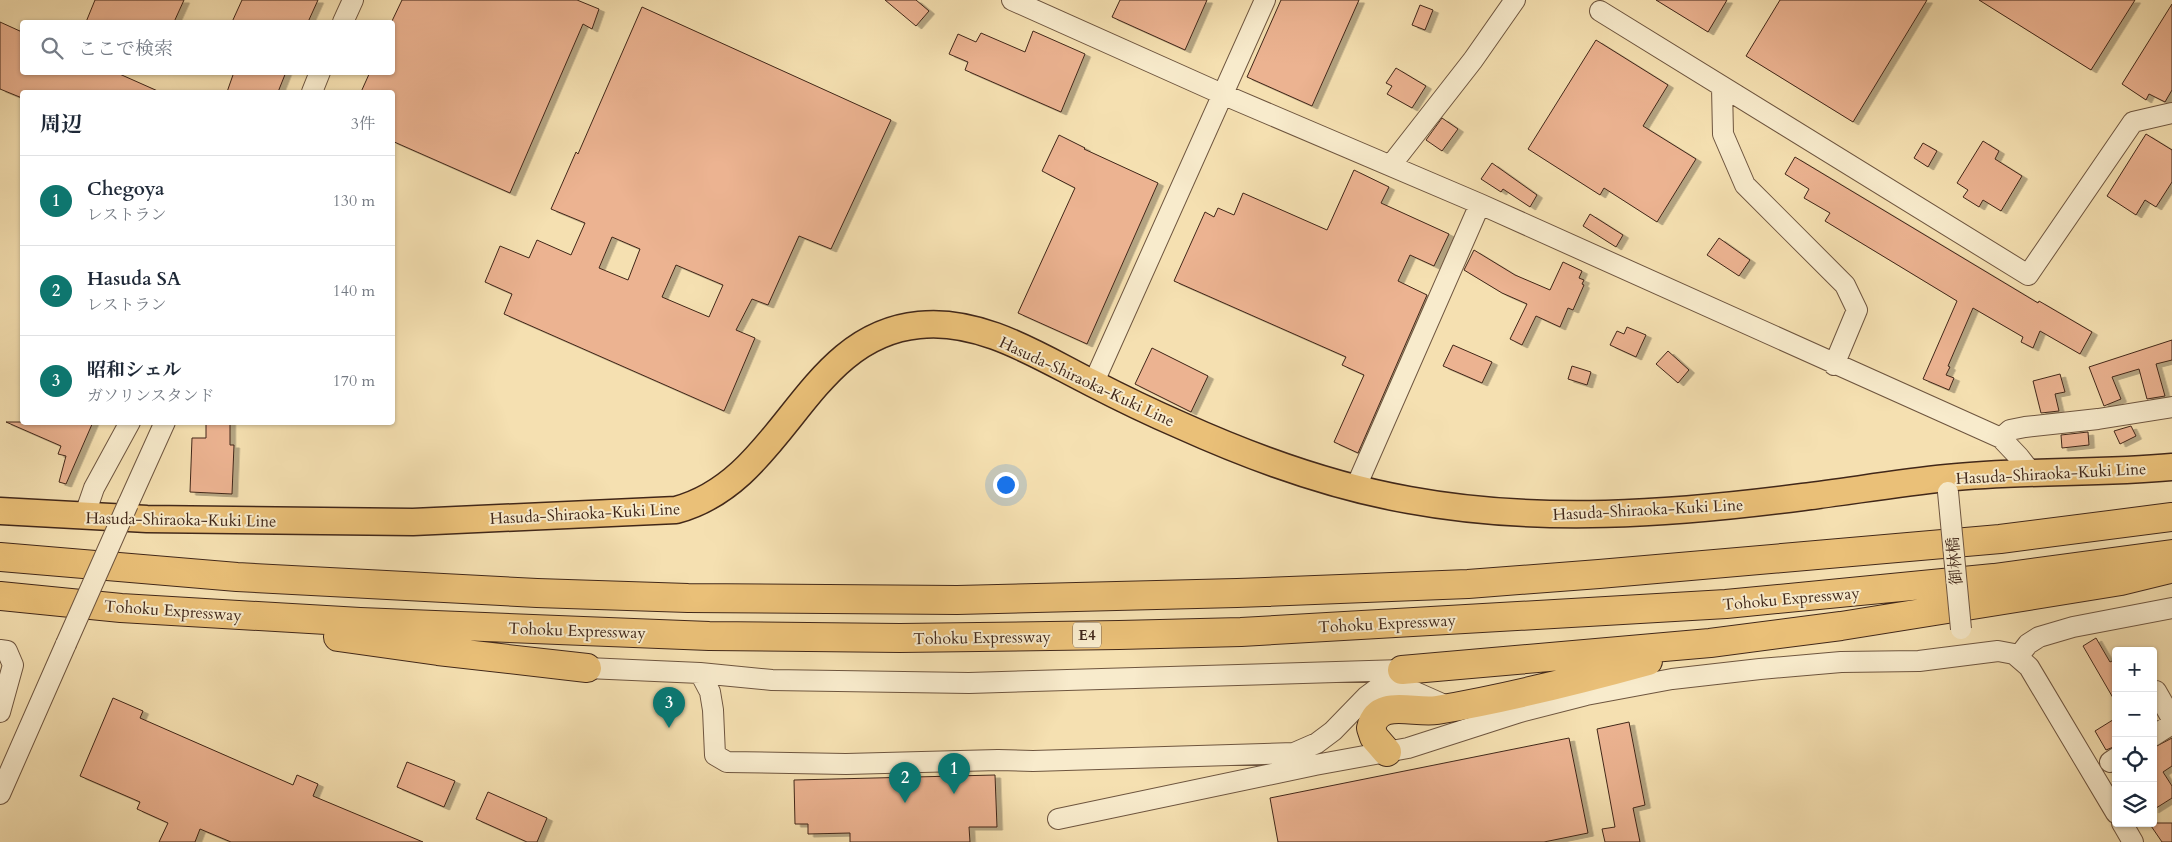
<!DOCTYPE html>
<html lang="ja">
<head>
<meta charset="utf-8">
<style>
	:root { --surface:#fff; --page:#f2f2f3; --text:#1f2937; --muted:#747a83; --line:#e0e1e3; --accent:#0f766e }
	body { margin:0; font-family:Cardo,"Noto Serif JP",serif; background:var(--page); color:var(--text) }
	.controls { position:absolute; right:15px; bottom:15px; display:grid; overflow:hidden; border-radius:5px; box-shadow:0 1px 4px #0004 }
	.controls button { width:45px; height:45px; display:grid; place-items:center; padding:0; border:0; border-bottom:1px solid var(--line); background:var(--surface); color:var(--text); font:25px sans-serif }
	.you { position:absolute; left:1005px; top:484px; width:18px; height:18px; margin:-12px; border:4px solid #fff; border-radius:50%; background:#1a73e8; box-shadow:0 0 0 8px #1a73e833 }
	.badge { display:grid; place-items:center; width:32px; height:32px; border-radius:50%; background:var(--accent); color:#fff; font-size:16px; font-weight:700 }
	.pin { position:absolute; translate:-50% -41px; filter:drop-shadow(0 1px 2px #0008) }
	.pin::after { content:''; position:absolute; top:26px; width:18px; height:15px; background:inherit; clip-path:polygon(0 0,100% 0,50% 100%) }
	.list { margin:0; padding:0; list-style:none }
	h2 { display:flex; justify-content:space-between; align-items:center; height:65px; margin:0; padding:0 20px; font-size:21px }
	h2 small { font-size:16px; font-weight:400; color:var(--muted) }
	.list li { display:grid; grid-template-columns:32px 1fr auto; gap:15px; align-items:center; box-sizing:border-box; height:90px; padding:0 20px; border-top:1px solid var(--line) }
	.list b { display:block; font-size:19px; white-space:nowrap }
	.list p { margin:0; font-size:16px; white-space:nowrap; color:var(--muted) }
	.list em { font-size:16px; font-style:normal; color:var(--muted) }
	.icon { flex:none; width:28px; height:28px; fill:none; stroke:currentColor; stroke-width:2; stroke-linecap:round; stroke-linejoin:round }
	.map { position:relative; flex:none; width:2172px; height:842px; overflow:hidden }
	.search { position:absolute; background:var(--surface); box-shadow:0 1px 4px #0004; left:20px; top:20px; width:375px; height:55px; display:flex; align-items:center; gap:12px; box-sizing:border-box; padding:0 18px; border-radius:5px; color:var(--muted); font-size:19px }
	.panel { position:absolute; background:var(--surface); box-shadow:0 1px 4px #0004; left:20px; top:90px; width:375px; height:335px; border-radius:5px }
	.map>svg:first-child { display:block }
	.building { fill:#ecb391; stroke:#412719; fill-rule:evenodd; filter:url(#shadow) }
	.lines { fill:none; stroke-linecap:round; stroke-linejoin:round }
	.minor-casing { stroke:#6e553f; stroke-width:22 }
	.major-casing { stroke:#412719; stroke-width:29 }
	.highway-casing { stroke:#412719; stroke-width:30 }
	.minor { stroke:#f8ebcc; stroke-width:20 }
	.major { stroke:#eac078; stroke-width:26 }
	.highway { stroke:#eac078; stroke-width:28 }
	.minor-bridge-casing { stroke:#6e553f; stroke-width:22; stroke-linecap:butt }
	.minor-bridge { stroke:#f8ebcc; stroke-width:20 }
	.labels { text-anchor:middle; stroke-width:4; stroke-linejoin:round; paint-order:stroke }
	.shield { fill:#f8ebcc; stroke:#78624f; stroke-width:1 }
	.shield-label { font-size:15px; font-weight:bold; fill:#412719 }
	.street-label { font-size:16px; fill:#412719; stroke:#f8ebcc }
</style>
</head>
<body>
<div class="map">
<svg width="2172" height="842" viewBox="0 0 2172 842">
	<defs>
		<filter id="shadow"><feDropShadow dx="5.5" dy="3" stdDeviation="0" flood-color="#0004"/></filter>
	</defs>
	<rect width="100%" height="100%" fill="#f5e0b1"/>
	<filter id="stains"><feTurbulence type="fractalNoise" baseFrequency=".004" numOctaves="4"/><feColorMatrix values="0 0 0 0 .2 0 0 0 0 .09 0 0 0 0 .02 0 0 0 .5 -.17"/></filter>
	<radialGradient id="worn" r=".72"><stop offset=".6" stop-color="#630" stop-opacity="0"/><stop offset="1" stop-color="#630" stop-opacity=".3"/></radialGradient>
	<path class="building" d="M95,0H184L174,22H86Z
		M242,0H318L308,22H232Z
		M402,0H577L599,9L592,29L583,24L510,193L392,141V92H361L370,72H392V21Z
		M885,0H916L929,11L916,26Z
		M1120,0H1207L1185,50L1112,17Z
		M1281,0H1359L1312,106L1247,77Z
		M1656,0H1727L1708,32Z
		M1780,0H1927L1853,122L1746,56Z
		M1979,0H2135L2091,70Z
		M2172,4V90L2165,102L2149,94L2146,100L2122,84Z
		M1420,5L1433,10L1425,30L1412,25Z
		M642,7L891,120L831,249L799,236L768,305L752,299L736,330L755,338L724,411L504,314L512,294L485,282L500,246L529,258L537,240L571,255L585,223L551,209L576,152L578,154ZM612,237L640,249L628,280L599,268ZM676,265L723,285L709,317L662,297Z
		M0,22L22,32V72H115L160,92H22V98L0,89Z
		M1033,31L1085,54L1061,112L965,70L968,62L949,54L958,34L976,42L981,33L1025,52Z
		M1596,40L1668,85L1643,126L1696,159L1657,222L1604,188L1600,195L1528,149Z
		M1396,68L1426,86L1412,108L1387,94L1392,86L1386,83Z
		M234,72H286L278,92H227Z
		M1442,118L1458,129L1442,151L1426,140Z
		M2146,134L2172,150V182L2156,207L2145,200L2136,215L2107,196Z
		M1059,135L1085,148L1084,149L1158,183L1087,344L1018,313L1075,188L1042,171Z
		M1983,141L1999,151L1995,159L2022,176L2001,211L1983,200L1979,207L1963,197L1968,190L1957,183Z
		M1923,143L1937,151L1928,167L1914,158Z
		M1795,157L2038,303L2039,301L2092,332L2080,354L2040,331L2033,348L2021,342L2023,337L1973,308L1948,366L1950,367L1946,375L1954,378L1949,390L1923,379L1957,301L1825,221L1830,213L1804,198L1809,189L1785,174Z
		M1492,163L1537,195L1530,207L1503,189L1501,192L1481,179Z
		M1354,170L1389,187L1381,203L1449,234L1434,266L1410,255L1398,281L1427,295L1358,453L1334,442L1364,375L1342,365L1346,357L1174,281L1205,212L1214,217L1218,208L1234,215L1243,193L1327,230Z
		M1590,214L1623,235L1616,247L1583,226Z
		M1719,238L1750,260L1739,276L1707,255Z
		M1474,250L1515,275L1550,290L1563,262L1582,271L1579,278L1584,280L1582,284L1584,285L1573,310L1568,308L1560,327L1536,316L1522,345L1510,339L1527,304L1502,293L1464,270Z
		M1627,327L1646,335L1636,357L1610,345L1617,331L1624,334Z
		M2172,340V360L2156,364L2165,396L2147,399L2139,369L2112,377L2121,399L2104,406L2089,367Z
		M1453,345L1492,362L1482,383L1443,366Z
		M1152,348L1208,376L1191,412L1135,384Z
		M1668,351L1689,370L1678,383L1656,364Z
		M1572,366L1591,372L1587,385L1568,379Z
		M2060,374L2065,392L2055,394L2059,411L2041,413L2033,381Z
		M6,422H93L66,484L59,482L66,456L58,454L61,446Z
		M206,422H230V445H234L232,494L190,492L192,438H206Z
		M2131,426L2136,436L2120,444L2114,431Z
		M2088,432L2089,445L2062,448L2061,435Z
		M2096,638L2110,662L2116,659V703L2083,646Z
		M113,698L143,711L140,718L293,785L297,775L318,784L313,796L423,842H231L200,829L195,842H159L168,823L137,809L140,802L80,776Z
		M2116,718V746L2106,750L2095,731Z
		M1629,722L1645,805L1633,808L1640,842H1605L1602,829L1615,827L1597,729Z
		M1569,738L1588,833L1544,842H1278L1270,798Z
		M2172,738V766L2163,772L2172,786V798L2153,810V748Z
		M407,762L455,781L444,807L397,787Z
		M995,775L997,827H969L970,842H850V833L808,834V824H795L794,780Z
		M488,792L547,818L537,842H527L476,819Z
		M2149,823H2172V842H2162Z"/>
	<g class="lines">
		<g class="minor-casing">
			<path id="minor" d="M1012,0L1222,94L1480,204L2001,438L2019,457L2030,471
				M1600,11L2028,275L2133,122L2172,113
				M343,22L353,0
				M1722,87L1723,134L1745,185L1845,285L1857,310L1834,365
				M312,92L320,72
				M1391,165L1473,60L1515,0
				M1093,384L1265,0
				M2001,438L2010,430L2025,427L2098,419L2172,407
				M1355,489L1480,204
				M128,504L165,422
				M84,517L94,488L130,422
				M0,650L7,651L13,665L0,712
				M2018,657L2028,644L2039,637L2073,627L2172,608
				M587,668L700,673L772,680L969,683L1402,670
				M700,673L710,692L713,710L715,755L727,762L846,764L998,760L1033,761L1294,753L1317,743L1333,731L1367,696L1402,670
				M2156,691L2172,719
				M1371,695L1395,690L1415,692L1449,707
				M2153,736L2172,724
				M2110,762L2116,758
				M0,794L66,644
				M1058,819L1315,765L1408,748L1520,712L1586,695L1672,679L1760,669L1841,662L1919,661L1998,651L2014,654L2029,667L2116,813
				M2122,823L2133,842"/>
		</g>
		<g class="major-casing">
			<path id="major" d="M0,511L147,519L413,522L676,510C785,481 804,336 919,325C981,318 1040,357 1092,383C1121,398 1150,412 1180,425C1253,458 1330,486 1409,500C1539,524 1672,514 1803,497C1851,491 1898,483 1947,478C2022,470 2097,474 2172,467"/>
		</g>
		<g class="highway-casing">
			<path id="highway" d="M0,557L237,577L537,593L688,598L957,600L1237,593L1468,584L1599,574L2000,539L2172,517
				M0,596L121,608L360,622L709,636L900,638L1119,635L1241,632L1726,604L1994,578L2172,554
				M338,637L438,651L587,668
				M1402,670L1710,643L1841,626L2121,581L2166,570
				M1387,752L1374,737L1371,728C1378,697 1414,714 1437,710C1508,698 1579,680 1648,661"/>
		</g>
		<use href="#minor" class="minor"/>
		<use href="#major" class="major"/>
		<use href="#highway" class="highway"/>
		<g class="minor-bridge-casing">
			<path id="minor-bridge" d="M1948,492L1961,629
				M66,644L128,504"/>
		</g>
		<use href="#minor-bridge" class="minor-bridge"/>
	</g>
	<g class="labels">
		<rect class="shield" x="1073" y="622.5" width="28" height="25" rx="4"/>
		<g class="shield-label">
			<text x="1087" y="640">E4</text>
		</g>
		<g class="street-label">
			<text transform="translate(1087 381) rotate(25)" y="6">Hasuda-Shiraoka-Kuki Line</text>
			<text transform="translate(2051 473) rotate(-3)" y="6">Hasuda-Shiraoka-Kuki Line</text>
			<text transform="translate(1648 509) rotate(-3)" y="6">Hasuda-Shiraoka-Kuki Line</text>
			<text transform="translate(585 513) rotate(-3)" y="6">Hasuda-Shiraoka-Kuki Line</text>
			<text transform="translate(181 519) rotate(1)" y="6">Hasuda-Shiraoka-Kuki Line</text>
			<text transform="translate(1954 561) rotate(-95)" y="6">御林橋</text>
			<text transform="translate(1791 598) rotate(-5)" y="6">Tohoku Expressway</text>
			<text transform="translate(173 610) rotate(4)" y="6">Tohoku Expressway</text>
			<text transform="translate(1387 623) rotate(-3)" y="6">Tohoku Expressway</text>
			<text transform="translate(577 630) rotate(2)" y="6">Tohoku Expressway</text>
			<text transform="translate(982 637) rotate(-1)" y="6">Tohoku Expressway</text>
		</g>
	</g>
	<rect width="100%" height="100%" filter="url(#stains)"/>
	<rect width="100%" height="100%" fill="url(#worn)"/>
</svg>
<div class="controls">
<button>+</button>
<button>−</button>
<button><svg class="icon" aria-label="locate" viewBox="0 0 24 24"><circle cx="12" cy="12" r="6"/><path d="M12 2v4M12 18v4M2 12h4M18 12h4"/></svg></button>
<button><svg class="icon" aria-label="layers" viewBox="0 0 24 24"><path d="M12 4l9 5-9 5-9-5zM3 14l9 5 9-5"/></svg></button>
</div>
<div class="you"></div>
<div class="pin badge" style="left:954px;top:794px">1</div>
<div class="pin badge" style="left:905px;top:803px">2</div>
<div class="pin badge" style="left:669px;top:728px">3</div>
<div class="search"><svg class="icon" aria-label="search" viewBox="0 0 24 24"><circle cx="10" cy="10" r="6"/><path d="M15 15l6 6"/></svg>ここで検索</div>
<section class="panel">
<h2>周辺<small>3件</small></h2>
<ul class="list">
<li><span class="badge">1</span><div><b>Chegoya</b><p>レストラン</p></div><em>130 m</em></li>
<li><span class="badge">2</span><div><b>Hasuda SA</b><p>レストラン</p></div><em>140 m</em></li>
<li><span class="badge">3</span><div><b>昭和シェル</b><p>ガソリンスタンド</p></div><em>170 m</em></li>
</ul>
</section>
</div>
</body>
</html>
